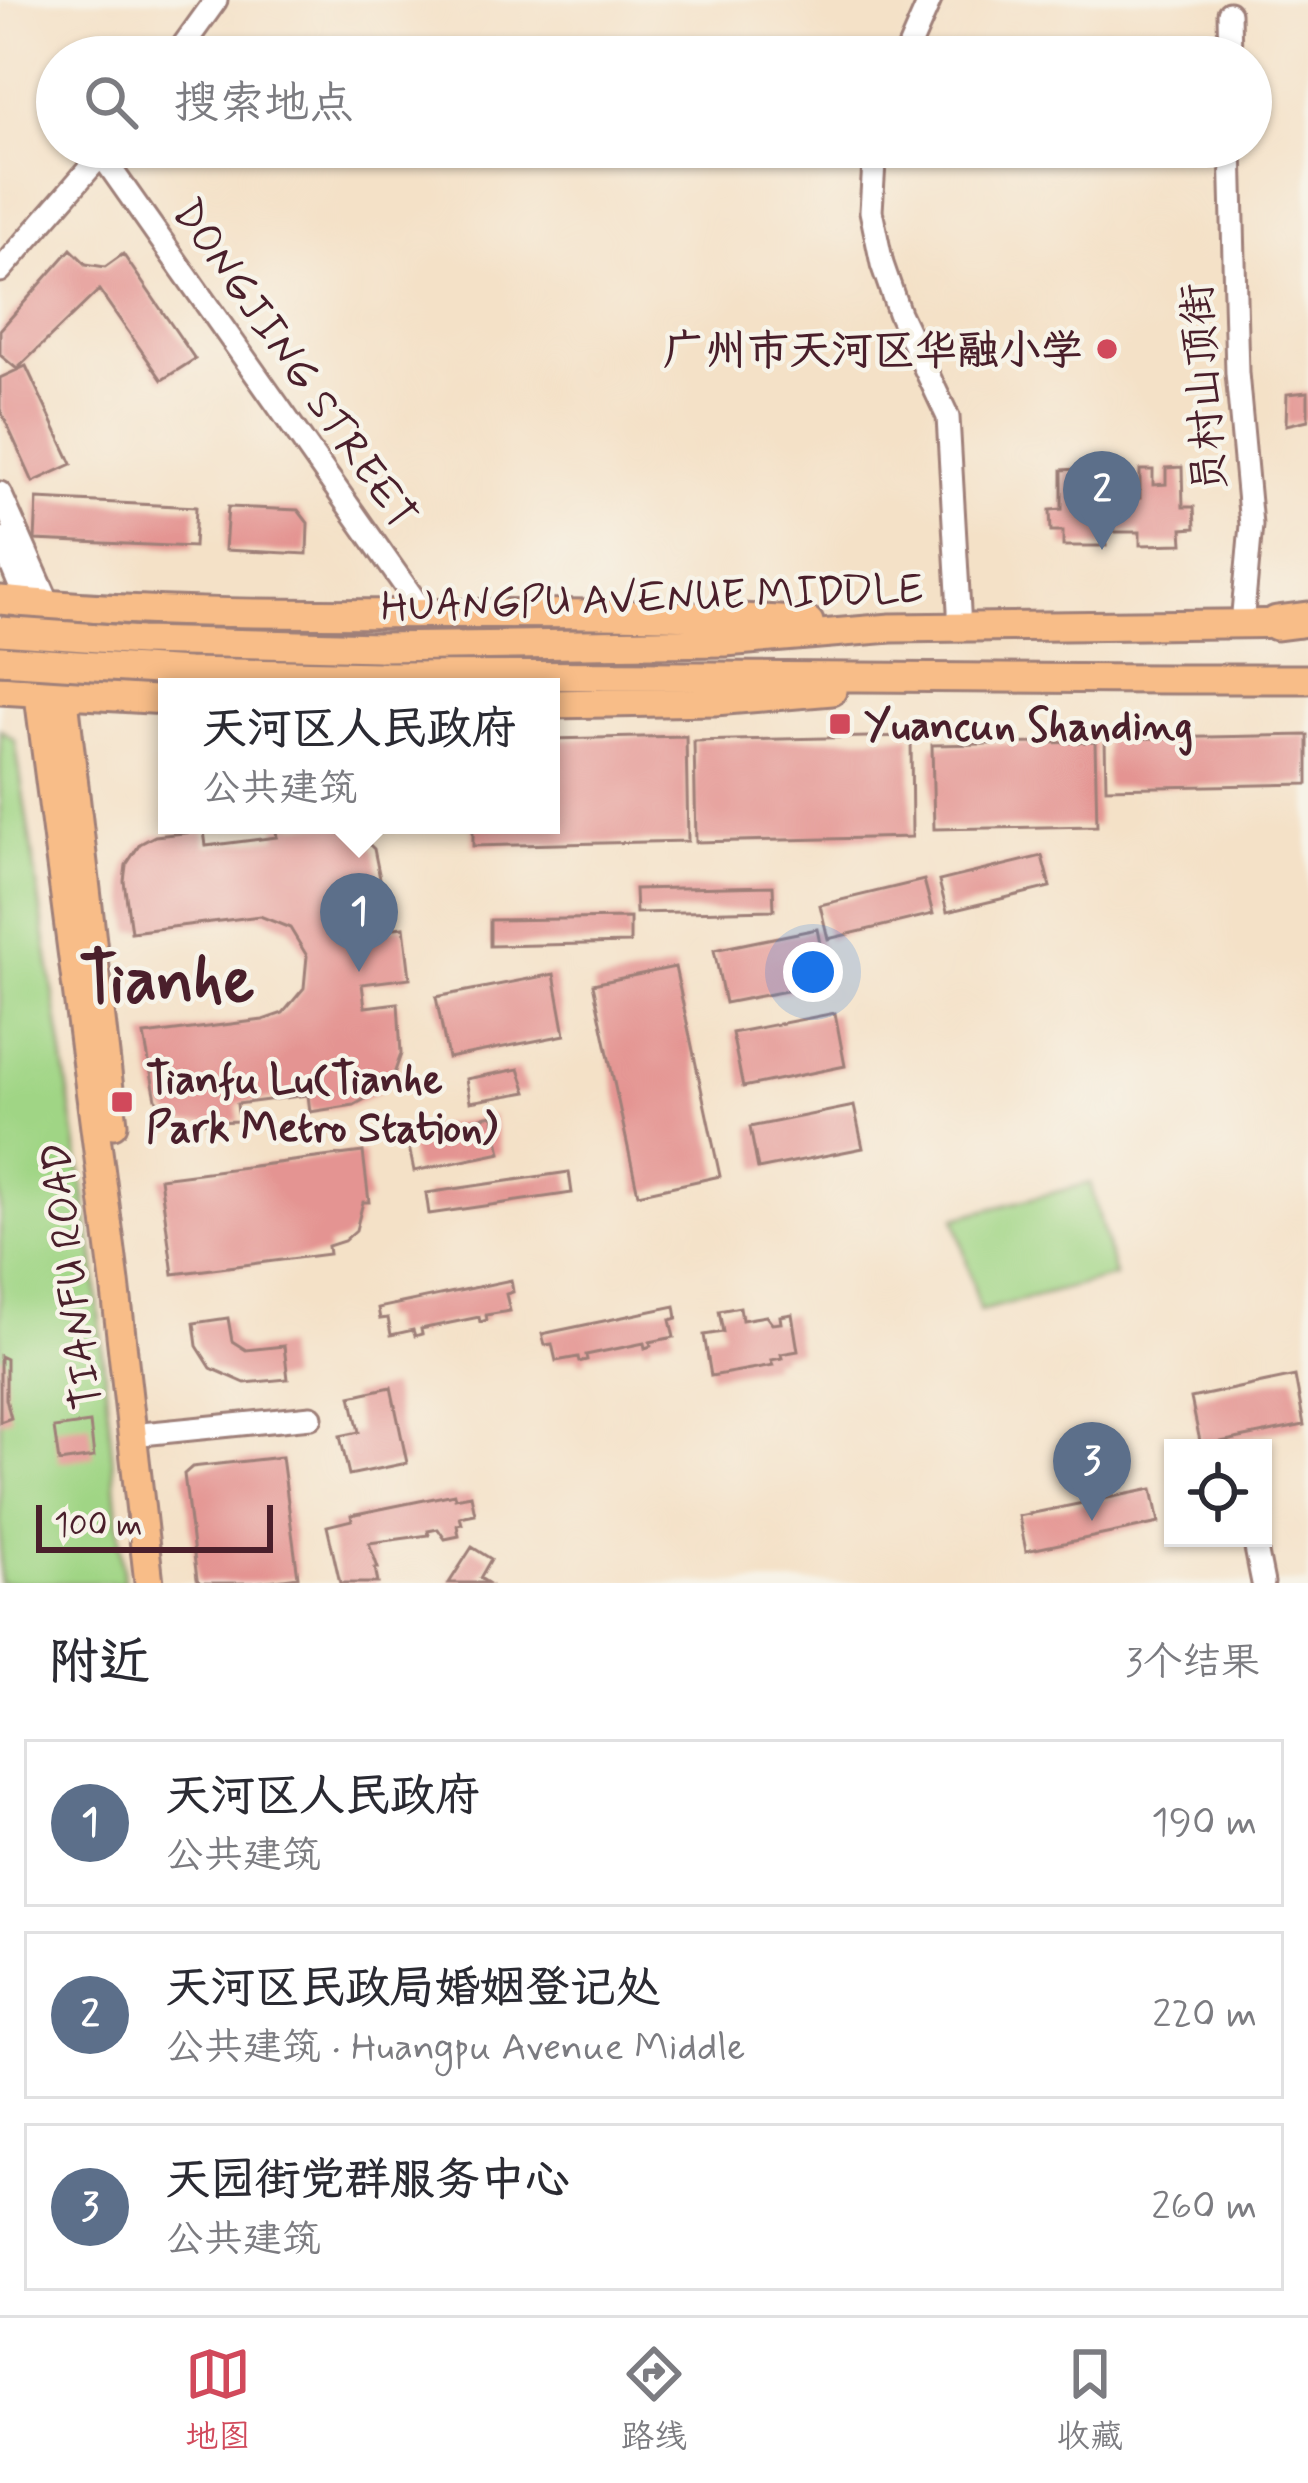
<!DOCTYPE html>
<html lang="zh">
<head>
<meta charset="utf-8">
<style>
	:root { --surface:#fff; --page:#f2f2f3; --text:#2b2b33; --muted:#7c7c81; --line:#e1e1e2; --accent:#d1495b }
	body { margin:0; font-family:Mynerve,"LXGW WenKai TC",sans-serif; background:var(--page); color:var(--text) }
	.controls { position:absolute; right:36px; bottom:36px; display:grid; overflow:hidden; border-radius:0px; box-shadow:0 3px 9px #0004 }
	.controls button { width:108px; height:108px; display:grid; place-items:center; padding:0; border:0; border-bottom:3px solid var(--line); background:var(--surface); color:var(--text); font:60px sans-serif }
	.scale { position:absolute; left:36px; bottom:30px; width:237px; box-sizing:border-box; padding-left:12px; border:6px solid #4a1f2b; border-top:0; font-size:33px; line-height:42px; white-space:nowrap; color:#4a1f2b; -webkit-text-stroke:9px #f7f3e8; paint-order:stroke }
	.you { position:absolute; left:813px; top:972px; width:42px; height:42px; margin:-30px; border:9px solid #fff; border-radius:50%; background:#1a73e8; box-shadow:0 0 0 18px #1a73e833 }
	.badge { display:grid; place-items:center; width:78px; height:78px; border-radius:50%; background:var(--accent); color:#fff; font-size:39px; font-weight:700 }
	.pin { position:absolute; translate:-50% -99px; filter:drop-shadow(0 3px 6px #0008) }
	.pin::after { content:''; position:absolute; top:63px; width:42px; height:36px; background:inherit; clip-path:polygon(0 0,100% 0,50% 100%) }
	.popup { position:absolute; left:158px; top:678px; width:402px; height:156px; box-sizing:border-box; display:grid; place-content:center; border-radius:0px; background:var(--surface); filter:drop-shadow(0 3px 9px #0005); font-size:39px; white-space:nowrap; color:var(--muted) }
	.popup b { font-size:45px; color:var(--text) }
	.popup::after { content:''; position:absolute; left:50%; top:100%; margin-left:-24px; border:24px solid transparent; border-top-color:var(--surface) }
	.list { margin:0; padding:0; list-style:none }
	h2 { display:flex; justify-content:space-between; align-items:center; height:156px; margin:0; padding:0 48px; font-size:51px }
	h2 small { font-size:39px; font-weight:400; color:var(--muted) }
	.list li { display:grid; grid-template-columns:78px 1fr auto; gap:36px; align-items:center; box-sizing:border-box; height:168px; margin:0 24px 24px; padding:0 24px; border:3px solid var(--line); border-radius:0px }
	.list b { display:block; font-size:45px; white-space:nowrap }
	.list p { margin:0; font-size:39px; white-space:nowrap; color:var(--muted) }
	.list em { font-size:39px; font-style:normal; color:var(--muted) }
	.icon { flex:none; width:66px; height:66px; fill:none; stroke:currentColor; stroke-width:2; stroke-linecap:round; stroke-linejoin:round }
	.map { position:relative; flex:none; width:1308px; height:1583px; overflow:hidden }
	.search { position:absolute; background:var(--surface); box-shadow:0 3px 9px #0004; left:36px; right:36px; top:36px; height:132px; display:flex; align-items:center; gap:30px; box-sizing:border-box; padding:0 42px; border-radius:66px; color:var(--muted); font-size:45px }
	.sheet { height:732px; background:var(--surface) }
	nav { display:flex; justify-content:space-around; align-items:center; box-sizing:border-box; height:168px; border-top:3px solid var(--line); background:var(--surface); font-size:33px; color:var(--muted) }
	nav a { display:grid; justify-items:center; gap:6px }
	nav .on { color:var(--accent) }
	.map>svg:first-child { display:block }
	.green { fill:#a0d585; stroke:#757a58; stroke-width:3 }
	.building { fill:#e49492 }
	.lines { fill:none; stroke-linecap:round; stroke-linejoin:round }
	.minor-casing { stroke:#9f8079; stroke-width:27 }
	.major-casing { stroke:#9f8079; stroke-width:33 }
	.highway-casing { stroke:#9f8079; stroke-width:39 }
	.minor { stroke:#fff; stroke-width:21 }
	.major { stroke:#f8bd88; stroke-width:27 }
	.highway { stroke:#f8bd88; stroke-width:33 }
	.major-bridge-casing { stroke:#9f8079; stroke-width:33; stroke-linecap:butt }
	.major-bridge { stroke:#f8bd88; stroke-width:27 }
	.poi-dot { fill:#d1495b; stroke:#f7f3e8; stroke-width:4.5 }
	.labels { text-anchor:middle; stroke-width:9; stroke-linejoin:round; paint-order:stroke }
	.poi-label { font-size:42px; font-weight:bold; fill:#4a1f2b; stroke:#f7f3e8; text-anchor:start }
	.street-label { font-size:42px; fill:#4a1f2b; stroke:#f7f3e8 }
	.town-label { font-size:66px; font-weight:bold; fill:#4a1f2b; stroke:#f7f3e8 }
</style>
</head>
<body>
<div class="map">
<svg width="1308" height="1583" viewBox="0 0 1308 1583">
	<rect width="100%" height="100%" fill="#f7f3e8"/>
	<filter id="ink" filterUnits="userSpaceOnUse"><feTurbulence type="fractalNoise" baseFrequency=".00833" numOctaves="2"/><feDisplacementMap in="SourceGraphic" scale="24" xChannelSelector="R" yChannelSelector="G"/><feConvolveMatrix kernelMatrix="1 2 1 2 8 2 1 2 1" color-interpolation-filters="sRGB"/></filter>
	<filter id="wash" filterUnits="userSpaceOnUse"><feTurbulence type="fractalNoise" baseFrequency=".004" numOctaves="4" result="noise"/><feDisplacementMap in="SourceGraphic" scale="48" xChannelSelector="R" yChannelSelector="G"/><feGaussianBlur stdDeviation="2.7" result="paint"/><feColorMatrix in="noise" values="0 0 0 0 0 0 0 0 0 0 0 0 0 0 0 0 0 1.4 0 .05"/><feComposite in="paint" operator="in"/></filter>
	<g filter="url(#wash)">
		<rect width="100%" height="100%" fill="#f4e1c7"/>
		<path class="green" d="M0,729L15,740L94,1259L124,1583H0Z
			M1090,1183L1115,1276L980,1311L955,1218Z"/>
		<g id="blocks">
			<path class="building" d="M71,249L86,264L105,267L123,254L195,359L162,380L99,290L17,369L0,355V330Z
				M26,366L72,464L33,482L0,409V378Z
				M1308,392V420L1286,425L1287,394Z
				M1182,467L1183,507H1194L1195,528L1182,529L1183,544L1140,545V532H1106V546H1063V531H1051L1050,510L1062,509V470L1077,469L1078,486H1091V471H1104L1105,499L1111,498V509H1134V498H1140V470H1153V485L1166,484V468Z
				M37,499L196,507L194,547L35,540Z
				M228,507L298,510L308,523L307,554L225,550Z
				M1308,735V784L1106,788L1105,739Z
				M686,736L688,841L473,846V825H551V739Z
				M911,736L912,837L696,842L694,741Z
				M1095,742L1097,826L934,829L932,745Z
				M275,825H349L374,849L386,908L355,912L357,932L404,927L410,978L362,984L365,1007L398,1003L401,1054L394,1074L381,1090L354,1105L310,1112L308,1095L237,1104L239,1121L187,1123L169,1114L156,1099L144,1035L263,1020L283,1013L304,988L307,956L290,928L260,916L131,932L124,881L126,865L140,844L155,836L204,831L206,846L277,837Z
				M1042,856L1050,887L947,912L939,881Z
				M924,880L933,914L828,939L820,905Z
				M773,886L774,910L636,913L635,889Z
				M630,918V943L490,946V920Z
				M817,929L828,983L725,1003L714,950Z
				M675,967L720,1176L638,1194L593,984Z
				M554,974L565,1035L448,1058L436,997Z
				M835,1013L845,1066L743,1087L732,1033Z
				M519,1069L527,1092L470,1102L466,1079Z
				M854,1106L863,1148L758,1169L750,1127Z
				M493,1115L501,1153L414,1171L406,1132Z
				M363,1152L369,1202H363L356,1230L344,1241L328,1246L329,1254L173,1274L160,1178Z
				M569,1172L572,1193L429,1214L426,1193Z
				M511,1280L513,1292L506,1294L510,1311L486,1315L487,1320L480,1322L479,1317L421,1329L422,1334L415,1336L413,1330L391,1335L388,1318L380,1319L378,1308Z
				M675,1306L677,1318L670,1320L674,1337L650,1342L651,1346L645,1348L644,1343L586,1355L587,1360L579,1362L578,1357L556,1361L552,1344L545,1345L542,1334Z
				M740,1307L742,1320L766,1316L772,1324L781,1323L780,1316L792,1314L798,1351L781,1354L782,1358L771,1360L773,1365L711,1376L704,1335L723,1332L719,1311Z
				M228,1318L232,1341L246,1350L284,1346L288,1379L245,1383L211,1368L197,1346L194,1323Z
				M0,1356L6,1359V1399L11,1418L0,1422Z
				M1295,1376L1304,1425L1201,1446L1191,1398Z
				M391,1387L407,1463L349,1475L340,1436L359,1432L351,1396Z
				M90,1423L94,1457L59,1462L54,1428Z
				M282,1457L298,1577L253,1583H200L197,1579L184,1474L192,1467Z
				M1152,1489L1159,1523L1026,1551L1019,1516Z
				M454,1494L455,1498L471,1495L475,1514L460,1517L462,1524L457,1525L459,1536L445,1539L438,1529L428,1531L429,1535L369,1543L378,1568H375L378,1583H340L327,1526L352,1520L351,1515Z
				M472,1547L491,1559L480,1578L488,1583H449Z"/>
		</g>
	</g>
	<g filter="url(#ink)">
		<use href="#blocks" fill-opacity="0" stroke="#9f8079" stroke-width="3"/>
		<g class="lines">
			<g class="minor-casing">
				<path id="minor" d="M1229,13L1230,57
					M175,57L216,0
					M905,57L930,0
					M875,147L871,211L882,264L899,313L948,417L960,628
					M1231,147L1237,373L1251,525L1242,624
					M102,156L426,616
					M0,271L108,147
					M0,493L49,604
					M0,538L27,603
					M132,1435L311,1417
					M1254,1538L1263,1583"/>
			</g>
			<g class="major-casing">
				<path id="major" d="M0,600C269,627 540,602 809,622
					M27,603L115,1282L149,1583
					M49,604L56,629L113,1124
					M378,647L725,642L891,628L1298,623
					M378,676C688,673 998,680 1308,679
					M0,690L167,700
					M551,704L715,701L832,691"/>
			</g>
			<g class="highway-casing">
				<path id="highway" d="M1277,623L1308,619"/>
			</g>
			<use href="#minor" class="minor"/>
			<use href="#major" class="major"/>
			<use href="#highway" class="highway"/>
			<g class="major-bridge-casing">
				<path id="major-bridge" d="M0,631L141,641L378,647
					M0,660L188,672L378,676"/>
			</g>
			<use href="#major-bridge" class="major-bridge"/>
		</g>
	</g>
	<g class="poi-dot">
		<circle cx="1107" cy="349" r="12"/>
		<rect x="828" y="712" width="24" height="24" rx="6"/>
		<rect x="110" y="1090" width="24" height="24" rx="6"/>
	</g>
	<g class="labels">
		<g class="poi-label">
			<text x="1083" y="364" text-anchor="end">广州市天河区华融小学</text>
			<text x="864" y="739">Yuancun Shanding</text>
			<text x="146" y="1093">Tianfu Lu(Tianhe<tspan x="146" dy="48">Park Metro Station)</tspan></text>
		</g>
		<g class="street-label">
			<text transform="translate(296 363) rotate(55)" y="15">DONGJING STREET</text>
			<text transform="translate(1202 388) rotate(-94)" y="15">员村山顶街</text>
			<text transform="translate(652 596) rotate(-2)" y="15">HUANGPU AVENUE MIDDLE</text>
			<text transform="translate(70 1276) rotate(-97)" y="15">TIANFU ROAD</text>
		</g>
		<g class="town-label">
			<text x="167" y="1001">Tianhe</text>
		</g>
	</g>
</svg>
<div class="controls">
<button><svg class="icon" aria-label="locate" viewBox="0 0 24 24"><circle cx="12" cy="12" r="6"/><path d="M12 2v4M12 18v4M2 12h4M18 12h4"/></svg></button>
</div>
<div class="scale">100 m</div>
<div class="you"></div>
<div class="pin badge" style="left:359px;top:972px;background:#5c6f8a">1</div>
<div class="popup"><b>天河区人民政府</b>公共建筑</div>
<div class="pin badge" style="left:1102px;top:550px;background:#5c6f8a">2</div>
<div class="pin badge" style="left:1092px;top:1521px;background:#5c6f8a">3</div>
<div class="search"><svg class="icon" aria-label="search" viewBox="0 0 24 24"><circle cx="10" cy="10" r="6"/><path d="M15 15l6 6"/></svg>搜索地点</div>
</div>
<section class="sheet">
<h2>附近<small>3个结果</small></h2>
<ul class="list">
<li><span class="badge" style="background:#5c6f8a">1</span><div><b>天河区人民政府</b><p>公共建筑</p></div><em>190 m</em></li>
<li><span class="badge" style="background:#5c6f8a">2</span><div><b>天河区民政局婚姻登记处</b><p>公共建筑 · Huangpu Avenue Middle</p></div><em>220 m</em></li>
<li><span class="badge" style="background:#5c6f8a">3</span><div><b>天园街党群服务中心</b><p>公共建筑</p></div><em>260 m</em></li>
</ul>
</section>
<nav>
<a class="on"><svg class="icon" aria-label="map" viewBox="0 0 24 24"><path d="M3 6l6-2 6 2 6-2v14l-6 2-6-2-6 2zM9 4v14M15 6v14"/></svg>地图</a>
<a><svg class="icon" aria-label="directions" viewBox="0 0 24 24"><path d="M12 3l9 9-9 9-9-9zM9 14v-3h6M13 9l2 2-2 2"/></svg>路线</a>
<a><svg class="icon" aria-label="saved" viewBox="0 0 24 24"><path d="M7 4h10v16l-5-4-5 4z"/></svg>收藏</a>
</nav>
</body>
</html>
